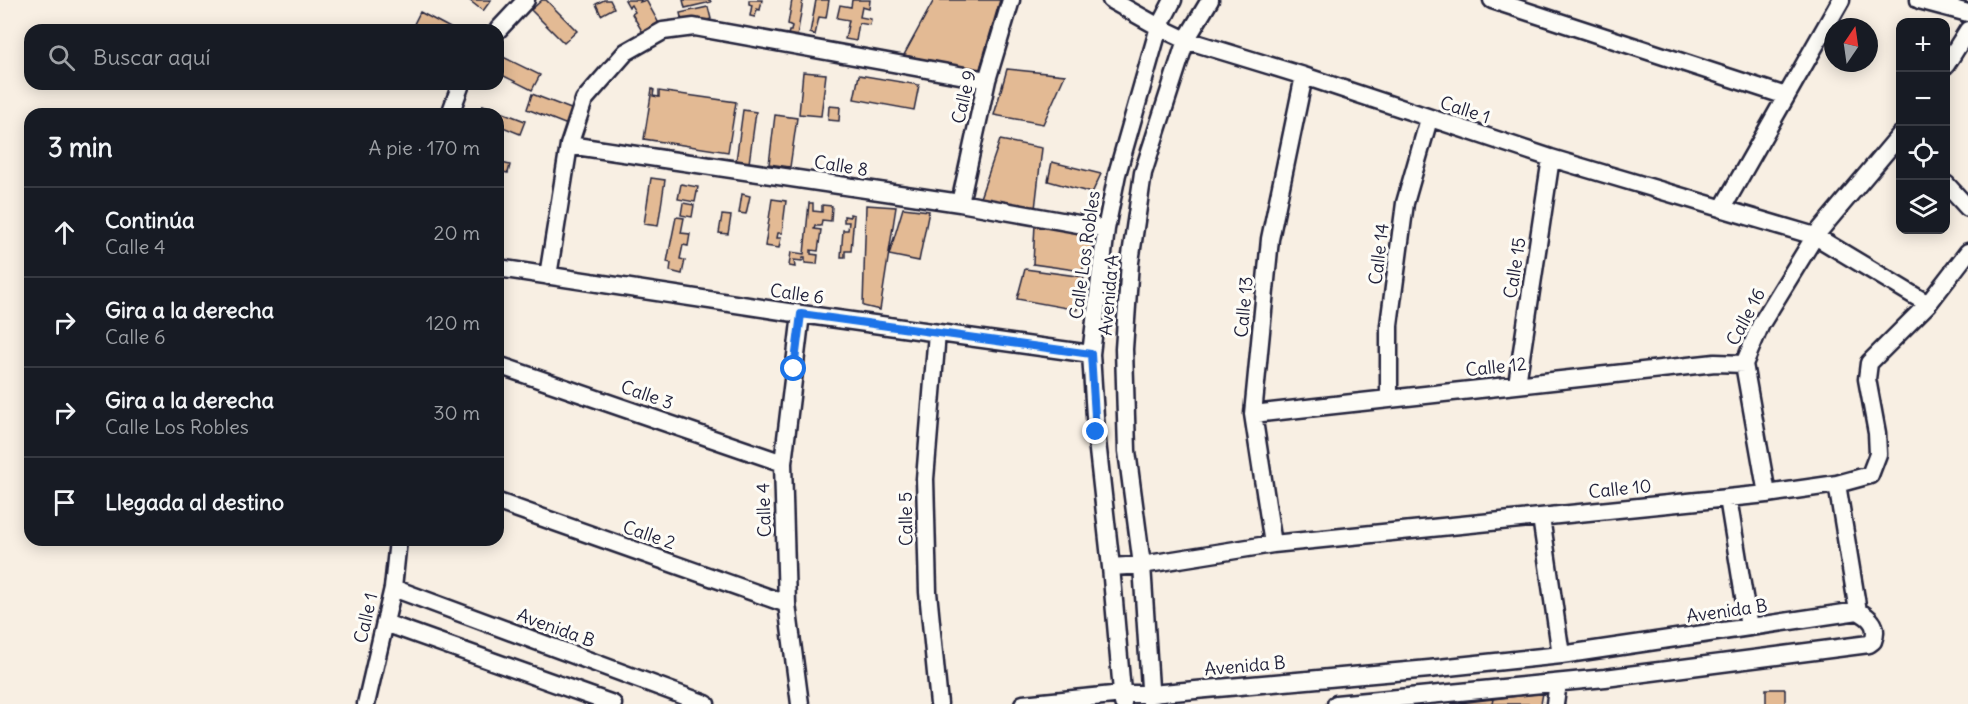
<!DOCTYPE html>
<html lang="es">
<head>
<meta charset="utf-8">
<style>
	:root { --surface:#171b24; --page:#242831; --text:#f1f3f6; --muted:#9ea1a6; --line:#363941 }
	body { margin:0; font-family:Delius,sans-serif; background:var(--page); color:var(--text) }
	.controls { position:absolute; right:18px; top:18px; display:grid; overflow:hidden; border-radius:12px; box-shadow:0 3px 15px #0003 }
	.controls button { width:54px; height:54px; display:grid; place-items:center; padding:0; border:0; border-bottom:2px solid var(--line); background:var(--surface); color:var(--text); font:30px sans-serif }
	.compass { position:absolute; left:1824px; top:18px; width:54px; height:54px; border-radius:50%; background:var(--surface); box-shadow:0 3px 15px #0003; rotate:13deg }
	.stop { position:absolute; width:18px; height:18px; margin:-14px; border:4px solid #1a73e8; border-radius:50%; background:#fff }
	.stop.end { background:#1a73e8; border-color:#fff; box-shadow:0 2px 6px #0008 }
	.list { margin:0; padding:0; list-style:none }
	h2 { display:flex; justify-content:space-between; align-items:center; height:78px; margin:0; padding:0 24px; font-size:26px }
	h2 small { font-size:20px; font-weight:400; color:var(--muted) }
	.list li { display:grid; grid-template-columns:39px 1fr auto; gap:18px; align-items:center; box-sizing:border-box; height:90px; padding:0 24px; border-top:2px solid var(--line) }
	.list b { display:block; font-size:22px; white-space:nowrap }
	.list p { margin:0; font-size:20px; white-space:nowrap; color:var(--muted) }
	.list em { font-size:20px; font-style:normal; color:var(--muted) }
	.icon { flex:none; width:33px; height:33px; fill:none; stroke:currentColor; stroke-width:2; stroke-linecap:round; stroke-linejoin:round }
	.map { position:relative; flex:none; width:1968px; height:704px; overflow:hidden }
	.search { position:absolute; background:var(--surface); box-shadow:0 3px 15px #0003; left:24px; top:24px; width:480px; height:66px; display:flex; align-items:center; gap:15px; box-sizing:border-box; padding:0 21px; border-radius:18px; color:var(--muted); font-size:22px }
	.panel { position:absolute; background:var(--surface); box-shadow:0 3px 15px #0003; left:24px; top:108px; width:480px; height:438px; border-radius:18px }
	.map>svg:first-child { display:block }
	.building { fill:#e3ba94; stroke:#22223b; stroke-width:1.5 }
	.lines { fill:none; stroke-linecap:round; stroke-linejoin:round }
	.street-casing { stroke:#22223b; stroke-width:21 }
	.street { stroke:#fdfcf7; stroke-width:16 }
	.route { stroke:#1a73e8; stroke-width:8 }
	.labels { text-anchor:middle; stroke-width:6; stroke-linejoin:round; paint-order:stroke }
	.street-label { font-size:18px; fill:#22223b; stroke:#fdfcf7 }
</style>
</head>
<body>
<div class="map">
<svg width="1968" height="704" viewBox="0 0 1968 704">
	<rect width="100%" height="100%" fill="#f8efe3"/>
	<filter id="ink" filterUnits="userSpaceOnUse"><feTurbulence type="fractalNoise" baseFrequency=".0167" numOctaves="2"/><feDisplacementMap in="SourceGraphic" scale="12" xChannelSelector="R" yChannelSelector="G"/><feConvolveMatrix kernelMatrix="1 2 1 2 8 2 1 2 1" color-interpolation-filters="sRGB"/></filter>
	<g filter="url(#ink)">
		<path class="building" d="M469,0H491L483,11Z
			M542,0H546L577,31L564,43L531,10Z
			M604,0H610L614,8L601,15L596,4Z
			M625,0H641L640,2L646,0L662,29L646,38L632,14L635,12L631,5L629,7Z
			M683,0H710L711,2L685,8Z
			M749,0H762L760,10L757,9L755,17L750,16L752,5L749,4Z
			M792,0H803L797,37L788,35L789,31H791L792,26L788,24Z
			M816,0H829L826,18L819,17L815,35L810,33Z
			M852,0H870L869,9L862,7L860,17L871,19L870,25L859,23L856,41L845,39L849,20L837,18L840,5L851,7Z
			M934,0H1000L979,72L904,55Z
			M708,7L711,19L683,26L680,13Z
			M420,12L454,30H425L414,24Z
			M499,55L540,75L532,90L498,73Z
			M1007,69L1065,75L1043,124L994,115Z
			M803,72L826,74L821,116L799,114Z
			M859,75L919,85L914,110L854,99Z
			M652,89L654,90L653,96L659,97V91L736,102L728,152L644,139Z
			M532,94L576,111L570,126L527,109Z
			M483,105L525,121L520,134L498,125V114H480Z
			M829,106L840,107L839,121L828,120Z
			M387,110L403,114H386Z
			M743,110L756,112L749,163L736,161Z
			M775,115L797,118L790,167L769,164Z
			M1000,140L1042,148L1035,209L980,198Z
			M498,162L510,165L508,173L498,171Z
			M1052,162L1101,174L1092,193L1048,181Z
			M651,178L665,180L658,226L644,224Z
			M681,184L698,187L695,202L678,199Z
			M742,194L750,196L746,214L739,213Z
			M772,199L786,201L782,233H778L777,238H781L779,248L765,246Z
			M683,203L694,205L692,217L681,215Z
			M809,203H813V211L822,212V205L832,206L831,221L822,220L821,226H815L814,229L821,230L818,251L811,250V254L818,255L817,264L805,263V258H803L802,261L794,260L795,267L789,266L791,252L804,254Z
			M866,205L896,207L880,310L863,306Z
			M903,208L929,211L919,261L889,255Z
			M850,214L854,215L851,251H845V257H841L843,230H848L849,222H844V216L850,217Z
			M722,215L731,216L728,234L719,233Z
			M676,217L684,218L681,233L690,234L688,246L683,245L680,259L685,260L682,274L670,271L671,263L667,262Z
			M1035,224L1097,235L1082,271L1033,264Z
			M1025,269L1084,277L1077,310L1017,299Z
			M1766,689H1785V704H1766Z
			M1543,693L1541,704H1492L1493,699Z
			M1493,699L1492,704H1451Z"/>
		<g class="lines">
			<g class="street-casing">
				<path id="street" d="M1111,0L1159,27L1186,40L1304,76L1551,158L1815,236L1928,304
					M1492,0L1786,96
					M1919,0L1968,13
					M498,30L526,0
					M1946,65L1968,30
					M450,114L461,84
					M569,145L960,203L1106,229
					M1946,184L1968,208
					M960,203L987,80L1011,0
					M1722,209L1841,0
					M498,268L801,314L1091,354
					M548,276L569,145L584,100L626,52L663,31L694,27L987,80
					M937,333L925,479L928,592L939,704
					M498,365L783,463
					M1517,384L1551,158
					M1389,398V325L1405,203L1429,119
					M1253,414L1715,363L1744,364
					M1837,484L1858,611
					M1767,494L1744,364L1761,324L1815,236L1900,135
					M1728,498L1749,627
					M498,502L787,604
					M1541,517L1561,655
					M1273,544L1253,414L1270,239L1304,76
					M1111,567L1142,565L1273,544L1767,494L1837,484L1870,475L1878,454L1877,433L1867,379L1869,363L1928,304L1968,252
					M393,588L706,704
					M385,623L613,704
					M1123,703L1111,567L1096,432L1091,354L1106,229L1117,174L1159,27L1173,0
					M1151,703L1142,565L1127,451L1124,349L1130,262L1143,173L1186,40L1210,0
					M366,704L393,588L398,540
					M800,704L787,604L783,463L801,314
					M1023,704L1123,694H1151L1429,669L1561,655L1858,611C1871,618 1879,626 1873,641L1869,644L1605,678L1336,704
					M1555,704L1558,683"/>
			</g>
			<use href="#street" class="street"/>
		</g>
	</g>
	<g class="lines" filter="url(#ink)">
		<path class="route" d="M794,369L801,314L1091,354L1096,432"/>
	</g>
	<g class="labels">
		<g class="street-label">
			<text transform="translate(964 97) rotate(-77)" y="6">Calle 9</text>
			<text transform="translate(1465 110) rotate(18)" y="6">Calle 1</text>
			<text transform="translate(841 166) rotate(9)" y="6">Calle 8</text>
			<text transform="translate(1379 254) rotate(-83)" y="6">Calle 14</text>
			<text transform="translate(1085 255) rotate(-82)" y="6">Calle Los Robles</text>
			<text transform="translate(1515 268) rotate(-81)" y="6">Calle 15</text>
			<text transform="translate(797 294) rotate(8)" y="6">Calle 6</text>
			<text transform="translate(1109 295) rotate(-85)" y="6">Avenida A</text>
			<text transform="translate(1244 307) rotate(-85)" y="6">Calle 13</text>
			<text transform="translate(1746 317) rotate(-62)" y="6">Calle 16</text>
			<text transform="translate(1496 367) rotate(-6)" y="6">Calle 12</text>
			<text transform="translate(647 395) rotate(19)" y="6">Calle 3</text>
			<text transform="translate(1620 489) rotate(-6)" y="6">Calle 10</text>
			<text transform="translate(764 510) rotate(-92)" y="6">Calle 4</text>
			<text transform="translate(906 519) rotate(-91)" y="6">Calle 5</text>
			<text transform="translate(649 535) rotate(19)" y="6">Calle 2</text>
			<text transform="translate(1727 611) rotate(-8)" y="6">Avenida B</text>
			<text transform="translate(366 618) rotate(-77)" y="6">Calle 1</text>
			<text transform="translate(556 628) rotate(20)" y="6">Avenida B</text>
			<text transform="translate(1245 666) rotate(-5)" y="6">Avenida B</text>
		</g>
	</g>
</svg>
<div class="controls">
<button>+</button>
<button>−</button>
<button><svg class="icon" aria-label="locate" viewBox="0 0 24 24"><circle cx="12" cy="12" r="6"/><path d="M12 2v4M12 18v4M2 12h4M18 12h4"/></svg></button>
<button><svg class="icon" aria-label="layers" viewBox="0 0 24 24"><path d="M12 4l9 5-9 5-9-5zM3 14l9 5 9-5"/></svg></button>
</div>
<svg class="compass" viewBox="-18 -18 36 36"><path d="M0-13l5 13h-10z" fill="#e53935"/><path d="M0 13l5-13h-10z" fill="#9ea1a6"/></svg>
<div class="stop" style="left:794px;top:369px"></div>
<div class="stop end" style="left:1096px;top:432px"></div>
<div class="search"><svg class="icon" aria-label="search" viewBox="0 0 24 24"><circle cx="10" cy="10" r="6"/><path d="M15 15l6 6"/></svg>Buscar aquí</div>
<section class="panel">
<h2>3 min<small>A pie · 170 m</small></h2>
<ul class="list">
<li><svg class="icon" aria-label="ahead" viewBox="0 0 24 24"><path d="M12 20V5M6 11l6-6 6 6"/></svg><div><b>Continúa</b><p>Calle 4</p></div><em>20 m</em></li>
<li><svg class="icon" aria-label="right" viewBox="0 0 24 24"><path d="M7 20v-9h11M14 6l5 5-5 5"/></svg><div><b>Gira a la derecha</b><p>Calle 6</p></div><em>120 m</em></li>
<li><svg class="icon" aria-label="right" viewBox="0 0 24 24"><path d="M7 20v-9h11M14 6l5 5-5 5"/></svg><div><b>Gira a la derecha</b><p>Calle Los Robles</p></div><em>30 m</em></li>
<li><svg class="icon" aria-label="arrive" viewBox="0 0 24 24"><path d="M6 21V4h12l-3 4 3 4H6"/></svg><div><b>Llegada al destino</b></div></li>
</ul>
</section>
</div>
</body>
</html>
